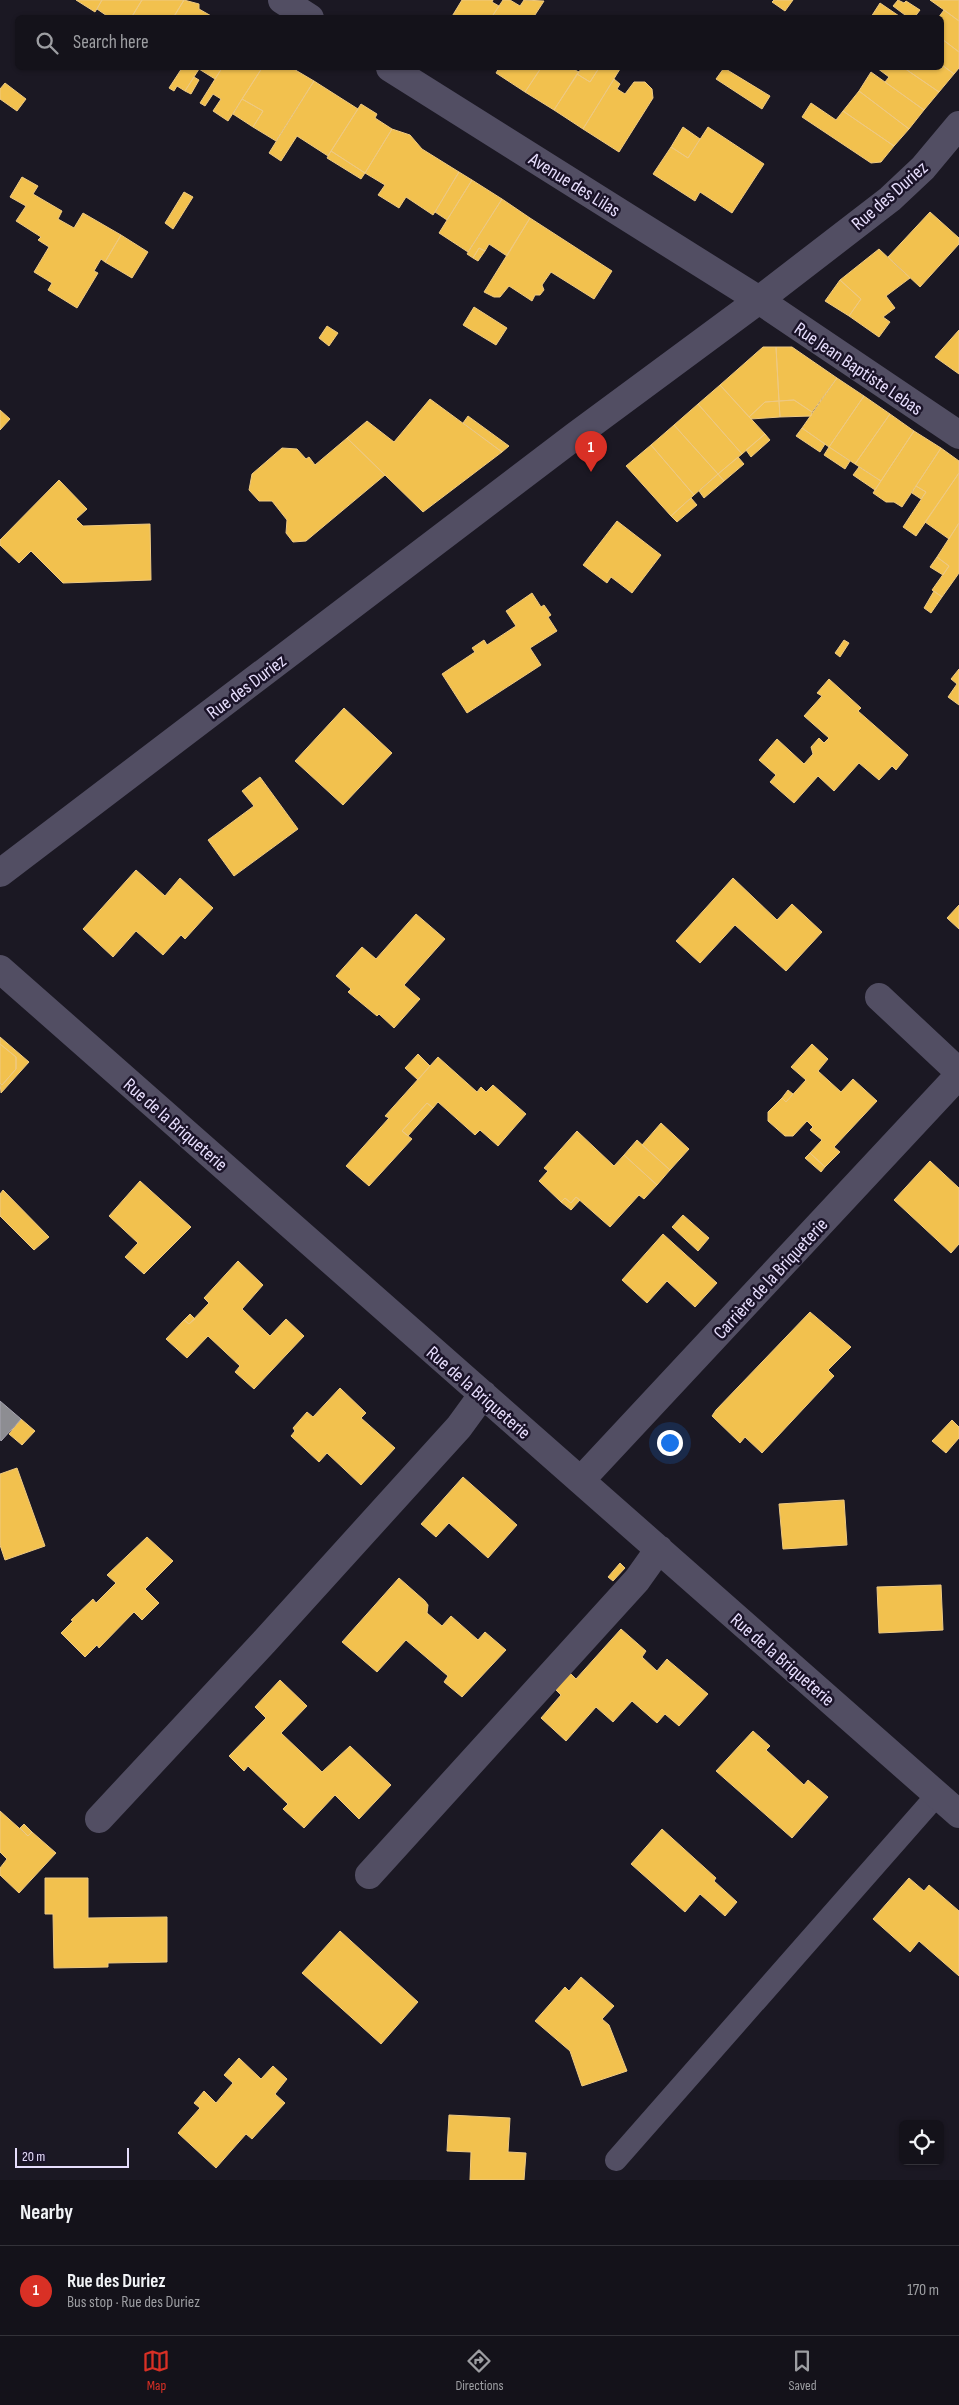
<!DOCTYPE html>
<html lang="en">
<head>
<meta charset="utf-8">
<style>
	:root { --surface:#14121a; --page:#1d1b23; --text:#f1f3f6; --muted:#9d9ea2; --line:#333239; --accent:#d93025 }
	body { margin:0; font-family:"Sofia Sans Condensed",sans-serif; background:var(--page); color:var(--text) }
	.controls { position:absolute; right:15px; bottom:15px; display:grid; overflow:hidden; border-radius:8px; box-shadow:0 1px 4px #0004 }
	.controls button { width:45px; height:45px; display:grid; place-items:center; padding:0; border:0; border-bottom:1px solid var(--line); background:var(--surface); color:var(--text); font:25px sans-serif }
	.scale { position:absolute; left:15px; bottom:12px; width:114px; box-sizing:border-box; padding-left:5px; border:2px solid #e6ddfc; border-top:0; font-size:14px; line-height:18px; white-space:nowrap; color:#e6ddfc; -webkit-text-stroke:4px #1a1328; paint-order:stroke }
	.you { position:absolute; left:669px; top:1442px; width:18px; height:18px; margin:-12px; border:4px solid #fff; border-radius:50%; background:#1a73e8; box-shadow:0 0 0 8px #1a73e833 }
	.badge { display:grid; place-items:center; width:32px; height:32px; border-radius:50%; background:var(--accent); color:#fff; font-size:16px; font-weight:700 }
	.pin { position:absolute; translate:-50% -41px; filter:drop-shadow(0 1px 2px #0008) }
	.pin::after { content:''; position:absolute; top:26px; width:18px; height:15px; background:inherit; clip-path:polygon(0 0,100% 0,50% 100%) }
	.list { margin:0; padding:0; list-style:none }
	h2 { display:flex; justify-content:space-between; align-items:center; height:65px; margin:0; padding:0 20px; font-size:21px }
	h2 small { font-size:16px; font-weight:400; color:var(--muted) }
	.list li { display:grid; grid-template-columns:32px 1fr auto; gap:15px; align-items:center; box-sizing:border-box; height:90px; padding:0 20px; border-top:1px solid var(--line) }
	.list b { display:block; font-size:19px; white-space:nowrap }
	.list p { margin:0; font-size:16px; white-space:nowrap; color:var(--muted) }
	.list em { font-size:16px; font-style:normal; color:var(--muted) }
	.icon { flex:none; width:28px; height:28px; fill:none; stroke:currentColor; stroke-width:2; stroke-linecap:round; stroke-linejoin:round }
	.map { position:relative; flex:none; width:959px; height:2180px; overflow:hidden }
	.search { position:absolute; background:var(--surface); box-shadow:0 1px 4px #0004; left:15px; right:15px; top:15px; height:55px; display:flex; align-items:center; gap:12px; box-sizing:border-box; padding:0 18px; border-radius:8px; color:var(--muted); font-size:19px }
	.sheet { height:155px; background:var(--surface) }
	nav { display:flex; justify-content:space-around; align-items:center; box-sizing:border-box; height:70px; border-top:1px solid var(--line); background:var(--surface); font-size:14px; color:var(--muted) }
	nav a { display:grid; justify-items:center; gap:2px }
	nav .on { color:var(--accent) }
	.map>svg:first-child { display:block }
	.homes { fill:#f2c14e; stroke:#eec982 }
	.industry { fill:#8d8d92; stroke:#a8a5b2 }
	.lines { fill:none; stroke-linecap:round; stroke-linejoin:round }
	.service { stroke:#524e63; stroke-width:22 }
	.minor { stroke:#524e63; stroke-width:28 }
	.labels { text-anchor:middle; stroke-width:5; stroke-linejoin:round; paint-order:stroke }
	.street-label { font-size:19px; fill:#e6ddfc; stroke:#1a1328 }
</style>
</head>
<body>
<div class="map">
<svg width="959" height="2180" viewBox="0 0 959 2180">
	<rect width="100%" height="100%" fill="#1b1823"/>
	<path class="homes" d="M76,0H102L95,12Z
		M102,0H142L131,18H110L97,9Z
		M142,0H184L173,18H131Z
		M184,0L199,4V9L213,17L173,18Z
		M462,0H493L492,2L499,6L491,18H451Z
		M503,0H510L520,6L524,0L544,1L533,18H491Z
		M774,0H793L785,11L772,2Z
		M898,0L904,3L906,1L920,10L914,18H909L893,6Z
		M930,0H959V21L944,10Z
		M880,3L902,18L871,17Z
		M944,10L959,21V52L942,39V18H938Z
		M942,39L959,52V68L954,74L942,65Z
		M942,65L954,74L939,92L904,68H942Z
		M182,68H222L215,79L199,69L185,91L177,86L174,91L169,88Z
		M222,68H262L228,121L213,111L221,99L213,94L205,106L200,103Z
		M262,68H292L314,81L276,141L253,127L263,111L242,99Z
		M499,68H541L525,92L496,73Z
		M541,68H571L579,72L554,110L525,92Z
		M582,68H599L590,82L577,74Z
		M599,68L620,69L583,129L554,110L577,74L590,82Z
		M724,68L770,96L762,109L716,79Z
		M877,68H904L939,92L924,110L885,82L889,77Z
		M871,72L924,110L909,129L859,91Z
		M194,77L199,80L191,94L185,91Z
		M614,79L620,84L617,89L625,94L634,82H645L652,89L653,98L619,152L583,129Z
		M314,81L358,109L328,156L297,136L281,161L269,153Z
		M5,83L26,99L17,111L0,99V89Z
		M859,91L909,129L894,146L843,111Z
		M242,99L263,111L253,127L233,114Z
		M811,103L836,120L843,111L894,146L881,162L871,163L802,117Z
		M361,104L377,114L375,118L392,129L365,173L331,151Z
		M683,127L700,139L688,158L671,147Z
		M708,127L764,164L732,213L700,192L695,201L653,174L671,147L688,158Z
		M392,129L410,135L422,149L459,172L433,215L406,197L399,208L378,195L385,185L365,173Z
		M331,151L365,173L361,179L327,158Z
		M459,172L472,180L447,220L435,212Z
		M22,177L38,186L33,194L62,211L58,219L74,228L83,213L121,235L105,262L101,259L94,271L98,273L77,308L48,290L52,283L34,272L49,247L38,240L41,237L16,221L26,206L10,197Z
		M472,180L502,199L468,252L439,233Z
		M184,192L193,197L173,229L165,223Z
		M502,199L530,218L507,256L489,244L485,251L479,248L473,258L467,254Z
		M930,212L959,238V244L920,287L888,257Z
		M530,218L612,271L594,299L551,272L542,285L544,290L540,295H535L532,301L509,286L500,297H494L484,292Z
		M121,235L148,252L132,278L105,262Z
		M479,248L485,251L478,261L473,258Z
		M879,249L910,278L886,296L895,308L883,317L890,322L879,337L849,316L861,299L840,280Z
		M840,280L861,299L849,316L825,301Z
		M474,307L507,328L496,345L463,325Z
		M327,326L338,333L329,346L319,338Z
		M959,330V374L935,357Z
		M763,347H776L779,401L765,402L749,417L720,385Z
		M776,347H792L837,378L812,412L794,400L779,401Z
		M837,378L864,396L829,447L802,428Z
		M720,385L765,434L742,454L698,404Z
		M864,396L890,414L855,464L829,447Z
		M430,399L502,452L423,512L347,438L367,421L394,442Z
		M794,400L812,412L811,416L780,417L779,401Z
		M779,401L780,417L751,419L749,417L765,402Z
		M698,404L742,454L718,474L674,425Z
		M0,410L10,419L0,430Z
		M890,414L914,431L881,481L855,464Z
		M468,416L509,446L502,452L463,423Z
		M674,425L718,474L694,495L651,445Z
		M802,428L825,444L820,452L796,436Z
		M914,431L941,448L902,507L894,502H886L873,493Z
		M765,434L770,440L751,457L746,450Z
		M347,438L385,475L306,541L293,542L286,533L287,520L272,501H259L249,490L252,474L282,448L297,449L306,459L309,457L315,465Z
		M651,445L694,495L671,516L626,466Z
		M829,447L850,461L845,469L824,455Z
		M941,448L959,461V473L916,536L903,527L926,492L916,486Z
		M738,457L744,464L724,481L718,474Z
		M859,467L881,481L875,490L853,475Z
		M959,473V523L949,539L925,522Z
		M718,474L724,481L704,498L699,491Z
		M59,480L87,509L76,519L83,526L150,524L151,580L63,583L31,551L19,563L0,545V540Z
		M916,486L926,492L921,499L912,493Z
		M691,498L697,505L677,522L671,516Z
		M617,521L661,555L632,593L611,577L607,583L583,565Z
		M959,523V573L942,597L932,590L949,566L937,557Z
		M937,557L949,566L943,575L930,567Z
		M934,591L942,597L931,613L924,608Z
		M532,593L541,607L544,605L551,615L548,617L557,631L530,648L541,665L467,713L442,674L475,652L472,648L484,640L487,645L516,626L506,611Z
		M844,640L849,643L840,657L835,653Z
		M959,669V705L948,697L957,684L951,679Z
		M829,679L861,708L858,711L908,755L896,770L892,766L879,780L859,763L834,791L818,776L794,803L770,782L776,775L759,760L777,739L804,764L813,754L811,747L819,738L824,743L829,738L804,716L822,696L817,693Z
		M344,708L392,753L343,805L295,761Z
		M260,777L298,829L234,876L208,840L254,806L242,791Z
		M136,870L165,896L180,878L213,908L185,939L181,935L163,955L136,931L113,957L83,929Z
		M733,878L777,920L792,904L822,932L786,971L735,925L700,963L676,941Z
		M959,905V929L947,918Z
		M416,914L445,939L404,985L420,999L394,1028L379,1014L377,1016L348,992L351,989L336,976L362,947L376,959Z
		M0,1037L29,1062L1,1093L0,1083L2,1085L16,1069V1057L0,1044Z
		M0,1044L16,1057V1069L2,1085L0,1083Z
		M812,1044L828,1059L818,1071L841,1092L853,1079L877,1101L834,1147L840,1152L825,1167L810,1153L822,1140L810,1130L813,1127L807,1121L793,1136H785L768,1121V1112L782,1098L786,1102L806,1080L791,1067Z
		M418,1054L430,1066L418,1080L405,1068Z
		M438,1057L477,1092L481,1087L486,1092L493,1085L526,1114L498,1146L480,1130L475,1135L438,1102L433,1108L427,1103L402,1131L412,1139L369,1186L346,1166L389,1118L385,1116Z
		M788,1090L793,1094L786,1102L782,1098Z
		M427,1103L433,1108L408,1136L402,1131Z
		M661,1123L689,1149L670,1170L642,1145Z
		M577,1131L614,1166L624,1155L657,1185L644,1199L639,1195L610,1227L576,1197L571,1203L565,1198L561,1202L539,1181L548,1171L544,1168Z
		M637,1140L670,1170L657,1185L624,1155Z
		M810,1153L825,1167L821,1172L805,1158Z
		M930,1161L959,1188V1244L951,1253L894,1200Z
		M140,1181L191,1227L144,1274L125,1257L138,1243L109,1216Z
		M3,1190L49,1237L34,1250L0,1216V1194Z
		M576,1197L580,1200L571,1210L561,1202L565,1198L571,1203Z
		M683,1215L709,1238L698,1251L672,1227Z
		M663,1234L717,1283L695,1307L667,1281L647,1303L622,1280Z
		M238,1261L263,1285L242,1309L270,1336L286,1319L304,1336L254,1389L235,1372L240,1366L208,1336L187,1358L166,1339L184,1320L189,1324L209,1303L204,1298Z
		M810,1312L851,1347L828,1370L834,1376L762,1453L745,1437L740,1443L712,1416L716,1410Z
		M190,1314L195,1319L189,1324L184,1320Z
		M340,1388L366,1413L361,1418L395,1448L361,1485L327,1453L319,1462L291,1436L295,1431L293,1428L307,1412L313,1417Z
		M21,1419L35,1431L22,1445L9,1434Z
		M952,1420L959,1427V1438L946,1453L932,1441Z
		M17,1468L45,1546L5,1560L0,1545V1474Z
		M463,1477L517,1525L488,1558L449,1523L436,1537L421,1524Z
		M844,1500L847,1545L783,1549L779,1504Z
		M147,1537L173,1561L145,1589L159,1603L142,1620L134,1612L99,1648L97,1645L85,1657L61,1633L73,1621L71,1620L93,1599L96,1603L116,1583L107,1575Z
		M620,1563L625,1568L613,1581L608,1577Z
		M399,1578L425,1601L428,1605L427,1613L442,1626L451,1616L478,1640L485,1632L506,1650L462,1697L444,1682L448,1676L406,1640L377,1672L342,1642Z
		M941,1585L943,1630L879,1633L877,1587Z
		M621,1629L646,1651L642,1657L657,1671L667,1659L669,1661L708,1694L679,1726L665,1714L657,1723L632,1701L613,1722L596,1707L566,1741L541,1718L561,1695L554,1688L569,1672L576,1679Z
		M280,1680L307,1706L281,1733L322,1772L350,1746L391,1785L359,1819L335,1795L304,1828L283,1809L288,1804L248,1766L244,1771L229,1756L266,1718L255,1707Z
		M753,1731L770,1746L766,1750L804,1785L808,1780L828,1797L792,1838L716,1771Z
		M0,1811L28,1836L32,1832L56,1853L19,1893L0,1875V1868L7,1859L0,1852Z
		M24,1824L32,1832L28,1836L20,1828Z
		M662,1829L716,1878L714,1881L737,1902L725,1916L700,1894L685,1912L631,1864Z
		M45,1878H88V1918L167,1917V1962L108,1963V1967L54,1968L53,1914H45Z
		M909,1878L924,1891L929,1885L959,1911V1976L919,1941L910,1952L873,1919Z
		M340,1931L418,2002L381,2044L302,1973Z
		M581,1977L614,2006L602,2019L609,2025L627,2071L582,2086L570,2051L535,2021L565,1987L569,1991Z
		M239,2058L261,2079L273,2066L287,2079L275,2094L285,2103L252,2139L246,2134L216,2168L178,2133L200,2108L194,2103L204,2091L216,2103L233,2083L224,2075Z
		M449,2115L510,2118L508,2152L526,2153L524,2180H470L471,2152L447,2151Z"/>
	<path class="industry" d="M0,1401L21,1419L1,1441L0,1439Z"/>
	<g class="lines">
		<path class="service" d="M616,2160L937,1795"/>
		<path class="minor" d="M282,0L310,18
			M390,68L759,300L959,435
			M0,873L575,436L759,300L890,199L923,168L959,125
			M0,969L959,1814
			M879,997L959,1072
			M581,1480L959,1075
			M99,1819L264,1642L459,1427L483,1394
			M369,1875L637,1580L659,1549"/>
	</g>
	<g class="labels">
		<g class="street-label">
			<text transform="translate(575 184) rotate(32)" y="7">Avenue des Lilas</text>
			<text transform="translate(889 195) rotate(-41)" y="7">Rue des Duriez</text>
			<text transform="translate(859 368) rotate(34)" y="7">Rue Jean Baptiste Lebas</text>
			<text transform="translate(246 686) rotate(-37)" y="7">Rue des Duriez</text>
			<text transform="translate(176 1124) rotate(41)" y="7">Rue de la Briqueterie</text>
			<text transform="translate(770 1278) rotate(-47)" y="7">Carrière de la Briqueterie</text>
			<text transform="translate(479 1392) rotate(41)" y="7">Rue de la Briqueterie</text>
			<text transform="translate(783 1659) rotate(41)" y="7">Rue de la Briqueterie</text>
		</g>
	</g>
</svg>
<div class="controls">
<button><svg class="icon" aria-label="locate" viewBox="0 0 24 24"><circle cx="12" cy="12" r="6"/><path d="M12 2v4M12 18v4M2 12h4M18 12h4"/></svg></button>
</div>
<div class="scale">20 m</div>
<div class="you"></div>
<div class="pin badge" style="left:591px;top:472px">1</div>
<div class="search"><svg class="icon" aria-label="search" viewBox="0 0 24 24"><circle cx="10" cy="10" r="6"/><path d="M15 15l6 6"/></svg>Search here</div>
</div>
<section class="sheet">
<h2>Nearby<small></small></h2>
<ul class="list">
<li><span class="badge">1</span><div><b>Rue des Duriez</b><p>Bus stop · Rue des Duriez</p></div><em>170 m</em></li>
</ul>
</section>
<nav>
<a class="on"><svg class="icon" aria-label="map" viewBox="0 0 24 24"><path d="M3 6l6-2 6 2 6-2v14l-6 2-6-2-6 2zM9 4v14M15 6v14"/></svg>Map</a>
<a><svg class="icon" aria-label="directions" viewBox="0 0 24 24"><path d="M12 3l9 9-9 9-9-9zM9 14v-3h6M13 9l2 2-2 2"/></svg>Directions</a>
<a><svg class="icon" aria-label="saved" viewBox="0 0 24 24"><path d="M7 4h10v16l-5-4-5 4z"/></svg>Saved</a>
</nav>
</body>
</html>
